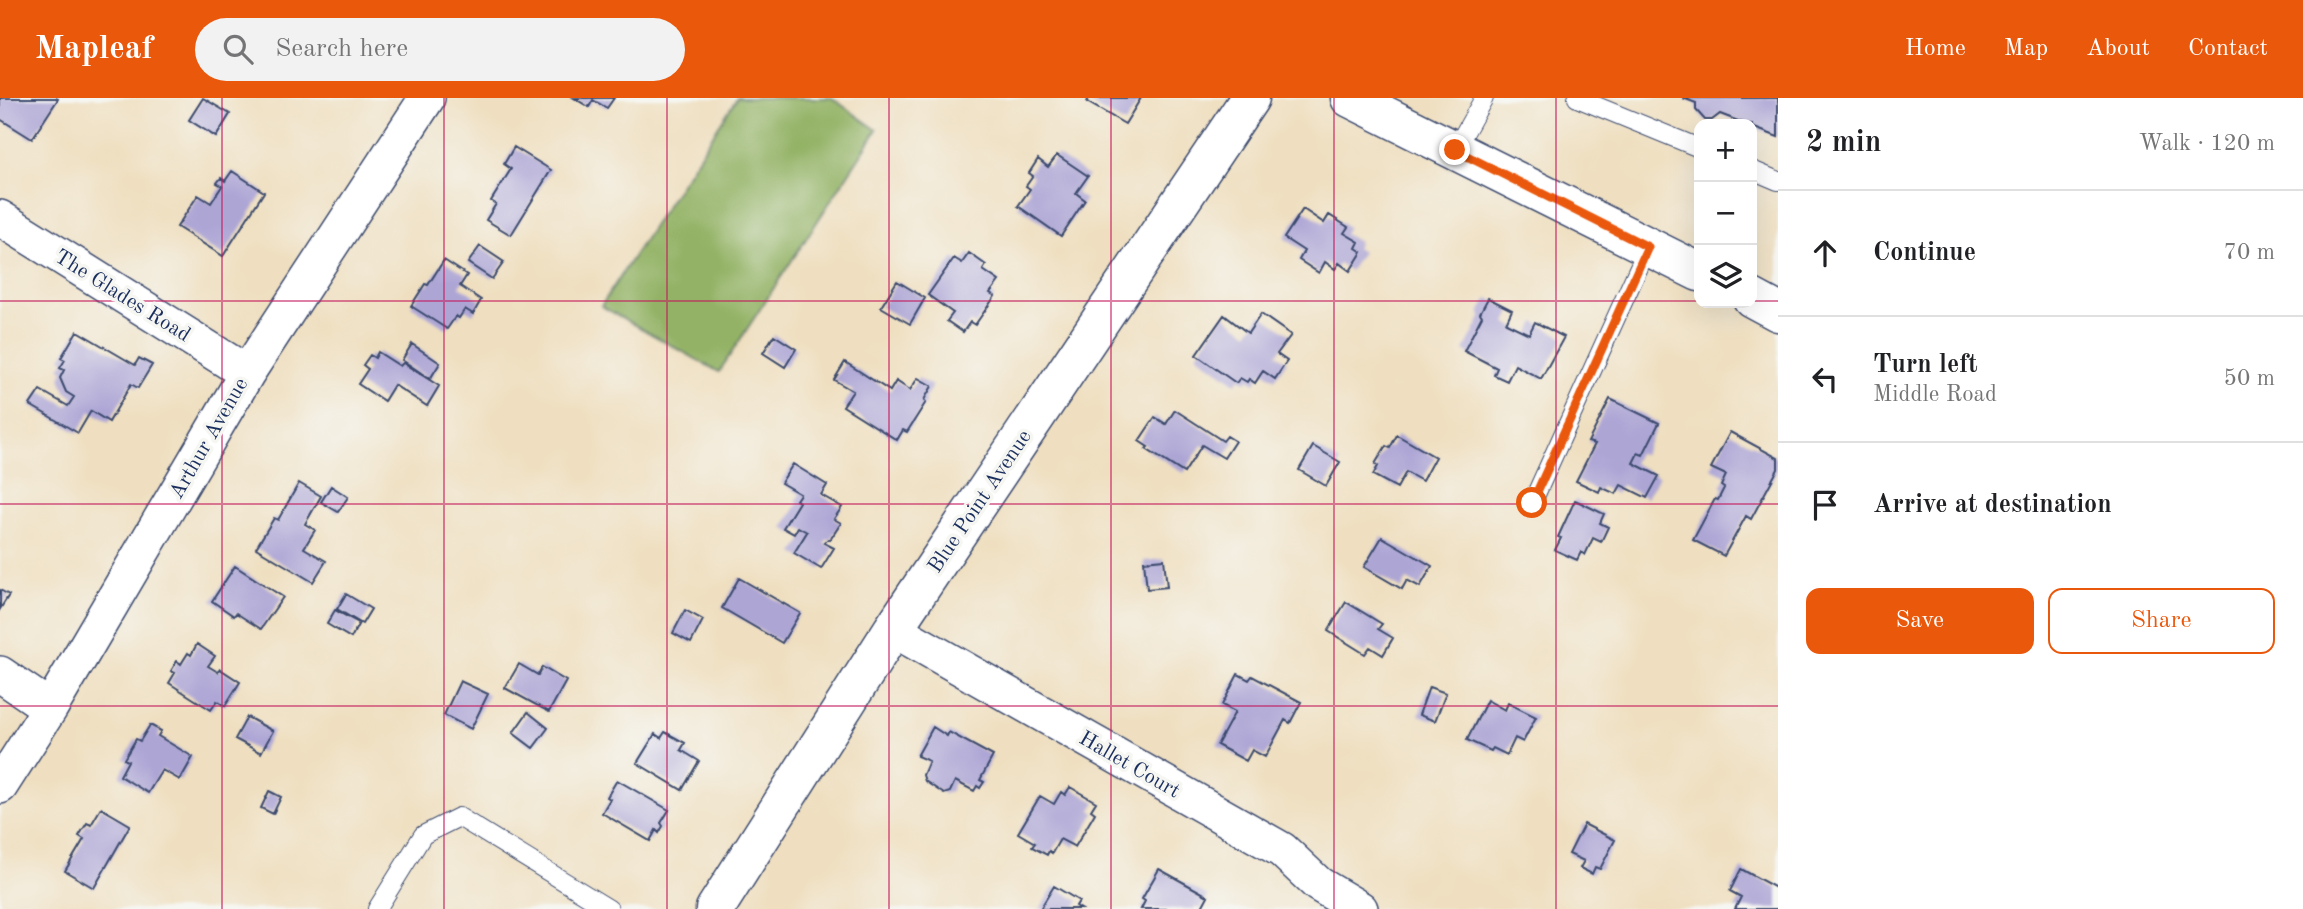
<!DOCTYPE html>
<html lang="en">
<head>
<meta charset="utf-8">
<style>
	:root { --surface:#fff; --page:#f2f2f2; --text:#202124; --muted:#757577; --line:#e0e0e0; --accent:#ea580c }
	body { margin:0; font-family:"Old Standard TT",serif; background:var(--page); color:var(--text) }
	.controls { position:absolute; right:21px; top:21px; display:grid; overflow:hidden; border-radius:14px; box-shadow:0 7px 28px #0002 }
	.controls button { width:63px; height:63px; display:grid; place-items:center; padding:0; border:0; border-bottom:2px solid var(--line); background:var(--surface); color:var(--text); font:35px sans-serif }
	.stop { position:absolute; width:21px; height:21px; margin:-16px; border:5px solid #ea580c; border-radius:50%; background:#fff }
	.stop.end { background:#ea580c; border-color:#fff; box-shadow:0 2px 7px #0008 }
	.list { margin:0; padding:0; list-style:none }
	h2 { display:flex; justify-content:space-between; align-items:center; height:91px; margin:0; padding:0 28px; font-size:30px }
	h2 small { font-size:23px; font-weight:400; color:var(--muted) }
	.list li { display:grid; grid-template-columns:46px 1fr auto; gap:21px; align-items:center; box-sizing:border-box; height:126px; padding:0 28px; border-top:2px solid var(--line) }
	.list b { display:block; font-size:26px; white-space:nowrap }
	.list p { margin:0; font-size:23px; white-space:nowrap; color:var(--muted) }
	.list em { font-size:23px; font-style:normal; color:var(--muted) }
	.actions { display:flex; gap:14px; padding:21px 28px }
	.actions a { flex:1; padding:16px 0; border:2px solid var(--accent); border-radius:14px; text-align:center; font-size:24px; color:var(--accent) }
	.actions .main { background:var(--accent); color:#fff }
	.icon { flex:none; width:38px; height:38px; fill:none; stroke:currentColor; stroke-width:2; stroke-linecap:round; stroke-linejoin:round }
	.map { position:relative; flex:none; width:1778px; height:811px; overflow:hidden }
	header { display:flex; align-items:center; gap:42px; box-sizing:border-box; height:98px; padding:0 35px; background:var(--accent); color:#fff }
	header strong { font-size:33px }
	nav { display:flex; gap:38px; margin-inline-start:auto; font-size:24px }
	.search { width:490px; height:63px; background:var(--page); display:flex; align-items:center; gap:18px; box-sizing:border-box; padding:0 24px; border-radius:38px; color:var(--muted); font-size:26px }
	main { display:flex }
	aside { flex:1; background:var(--surface) }
	.map>svg:first-child { display:block }
	.forest { fill:#93b265; stroke:#577062; stroke-width:2 }
	.building { fill:#ada6d5 }
	.lines { fill:none; stroke-linecap:round; stroke-linejoin:round }
	.service-casing { stroke:#3b496d; stroke-width:20 }
	.minor-casing { stroke:#3b496d; stroke-width:38 }
	.tertiary-casing { stroke:#3b496d; stroke-width:41 }
	.secondary-casing { stroke:#3b496d; stroke-width:41 }
	.service { stroke:#fff; stroke-width:18 }
	.minor { stroke:#fff; stroke-width:35 }
	.tertiary { stroke:#fff; stroke-width:38 }
	.secondary { stroke:#fff; stroke-width:38 }
	.route { stroke:#ea580c; stroke-width:9 }
	.grid { fill:none; stroke:#c2185b; stroke-width:2; stroke-opacity:0.55 }
	.labels { text-anchor:middle; stroke-width:7; stroke-linejoin:round; paint-order:stroke }
	.street-label { font-size:21px; fill:#1b2f5e; stroke:#f6f6f2 }
</style>
</head>
<body>
<header>
<strong>Mapleaf</strong>
<div class="search"><svg class="icon" aria-label="search" viewBox="0 0 24 24"><circle cx="10" cy="10" r="6"/><path d="M15 15l6 6"/></svg>Search here</div>
<nav><a>Home</a><a>Map</a><a>About</a><a>Contact</a></nav>
</header>
<main>
<div class="map">
<svg width="1778" height="811" viewBox="0 0 1778 811">
	<rect width="100%" height="100%" fill="#f6f6f2"/>
	<filter id="ink" filterUnits="userSpaceOnUse"><feTurbulence type="fractalNoise" baseFrequency=".0143" numOctaves="2"/><feDisplacementMap in="SourceGraphic" scale="14" xChannelSelector="R" yChannelSelector="G"/><feConvolveMatrix kernelMatrix="1 2 1 2 8 2 1 2 1" color-interpolation-filters="sRGB"/></filter>
	<filter id="wash" filterUnits="userSpaceOnUse"><feTurbulence type="fractalNoise" baseFrequency=".00686" numOctaves="4" result="noise"/><feDisplacementMap in="SourceGraphic" scale="28" xChannelSelector="R" yChannelSelector="G"/><feGaussianBlur stdDeviation="1.57" result="paint"/><feColorMatrix in="noise" values="0 0 0 0 0 0 0 0 0 0 0 0 0 0 0 0 0 1.4 0 .05"/><feComposite in="paint" operator="in"/></filter>
	<g filter="url(#wash)">
		<rect width="100%" height="100%" fill="#efdfc0"/>
		<path class="forest" d="M737,0H832L877,32L719,274L601,208Z"/>
		<g id="blocks">
			<path class="building" d="M0,0H56L58,1L32,41L0,21Z
				M203,0L230,16L216,39L189,22Z
				M574,0H614L607,10L593,2L589,9Z
				M1089,0H1141L1125,26L1087,4Z
				M1683,0H1778V39L1752,29V26H1746L1720,16L1712,22H1705L1696,12V5Z
				M514,49L551,72L511,137L486,122L496,106L491,103L511,71L504,66Z
				M1057,57L1088,78L1076,95L1085,102L1061,138L1018,108L1030,91L1026,88L1033,78L1029,75L1038,61L1048,69Z
				M232,73L264,94L223,158L177,129L198,97L211,105L222,88L217,85L221,80L225,83Z
				M1303,111L1324,125L1329,117L1348,129L1344,135L1359,144L1356,150L1362,154L1350,173L1339,165L1335,171L1325,164L1319,175L1299,162L1304,153L1284,140Z
				M480,148L504,164L492,181L468,165Z
				M969,155L986,167L983,172L999,183L990,195L995,198L975,227L970,224L963,234L947,223L953,215L928,197L954,160L962,165Z
				M444,162L467,177L460,188L481,202L473,216L465,211L459,220L456,218L447,231L411,208L425,186L428,187Z
				M897,183L925,200L910,226L881,209Z
				M1488,200L1512,212L1506,225L1529,236L1535,224L1564,239L1541,281L1515,267L1507,283L1494,277L1497,270L1464,253L1482,218L1480,215Z
				M1261,216L1291,237L1277,256L1287,263L1275,281L1263,273L1255,285L1249,281L1247,284L1240,280L1236,285L1196,257L1224,217L1248,235Z
				M77,233L135,267L139,260L152,267L138,290L131,286L109,324L91,313L78,335L30,307L40,292L68,308L74,299L66,294L60,280L64,272L60,270L65,262L61,260Z
				M774,237L796,251L785,269L763,255Z
				M412,246L440,265L430,281L402,262Z
				M378,254L400,268L403,265L439,288L427,308L394,287L384,303L358,286L368,271L363,267L370,257L375,260Z
				M845,264L890,293L896,283L910,292L918,280L932,288L924,302L926,304L907,334L903,332L897,342L843,308L853,293L834,282Z
				M1610,301L1659,325L1643,357L1638,355L1633,365L1659,378L1647,400L1621,387L1616,396L1601,389L1599,394L1576,383L1595,346L1588,344Z
				M1175,312L1223,343L1227,338L1235,343L1224,360L1202,347L1184,375L1146,351L1148,349L1139,343L1155,319L1166,326Z
				M1730,334L1778,360V371L1751,421L1746,418L1724,458L1693,442L1715,401L1718,402L1724,390L1721,388L1726,377L1711,370Z
				M1397,337L1435,359L1422,383L1406,374L1397,390L1373,377L1378,368L1375,366L1386,348L1390,350Z
				M1313,348L1340,364L1326,388L1299,372Z
				M793,366L827,387L821,397L842,409L834,421L841,425L830,442L828,441L824,445L834,450L821,471L794,455L807,434L798,429L794,436L783,430L799,404L796,402L800,396L781,385Z
				M299,385L321,398L305,426L315,432L304,450L326,463L313,484L256,450L274,420L278,422Z
				M331,388L348,399L338,414L321,404Z
				M1575,402L1604,416L1600,425L1608,429L1601,444L1593,440L1585,457L1581,454L1577,462L1555,452L1561,440L1558,439Z
				M1382,439L1432,468L1420,489L1407,482L1402,491L1364,469Z
				M1164,461L1167,489L1147,491L1144,463Z
				M235,468L283,499L261,531L236,515L234,518L212,503Z
				M739,480L800,515L782,545L722,510Z
				M0,492L9,497L0,511Z
				M346,496L371,511L362,526L337,511Z
				M1346,504L1382,526L1378,531L1393,540L1383,557L1370,549L1365,556L1328,533Z
				M335,512L359,525L351,540L327,526Z
				M685,512L703,522L691,545L673,535Z
				M197,546L215,558L208,568L218,574L220,571L240,584L225,608L217,603L211,612L169,585L175,575L171,573L177,563L181,566L188,555L191,557Z
				M519,566L538,577L542,569L566,583L549,614L505,590Z
				M1238,576L1249,582L1252,578L1301,604L1290,625L1285,622L1265,659L1252,652L1246,663L1217,647L1235,614L1222,607Z
				M460,583L488,596L471,631L444,617Z
				M1429,589L1446,595L1435,623L1419,617Z
				M1487,602L1505,612L1508,605L1536,619L1523,644L1515,640L1507,657L1493,650L1491,653L1467,642Z
				M528,614L548,630L533,650L513,635Z
				M247,619L273,633L261,655L235,641Z
				M150,627L161,633L158,638L193,659L180,682L162,672L148,695L120,678L128,663L124,661L136,641L140,643Z
				M933,629L947,638L949,634L993,658L980,682L984,684L980,690L977,688L974,693L955,683L950,694L944,696L925,683L923,677L929,663L917,658Z
				M665,634L685,645L681,652L699,663L682,692L637,665L655,636L661,640Z
				M617,682L669,712L661,725L663,728L659,735L656,732L650,743L602,715L610,701L607,699Z
				M1070,689L1096,704L1091,712L1095,715L1075,749L1060,741L1052,755L1049,753L1047,757L1032,749L1035,745L1018,735L1040,698L1054,706L1061,694L1065,697Z
				M269,693L281,699L273,716L261,710Z
				M101,710L130,727L94,790L65,773L84,741L79,738L87,725L91,727Z
				M1584,726L1615,742L1600,771L1595,769L1592,776L1580,770L1584,763L1569,756Z
				M1159,771L1208,798L1201,811L1195,809L1194,811H1141L1145,803L1142,801Z
				M1741,771L1778,791V811H1735L1741,799L1730,793Z
				M1054,788L1079,803L1076,808L1081,811H1040Z"/>
		</g>
	</g>
	<g filter="url(#ink)">
		<use href="#blocks" fill-opacity="0" stroke="#3b496d" stroke-width="2"/>
		<g class="lines">
			<g class="service-casing">
				<path id="service" d="M1577,0L1699,50
					M1455,52L1484,0
					M1752,72L1778,83
					M1532,405L1648,149
					M377,811L423,737L459,719L609,811"/>
			</g>
			<g class="minor-casing">
				<path id="minor" d="M0,120L247,275
					M893,531L1282,752L1318,786L1360,811
					M0,576L50,610
					M0,688L50,610L247,275L427,0"/>
			</g>
			<g class="tertiary-casing">
				<path id="tertiary" d="M715,811L893,531L1250,0"/>
			</g>
			<g class="secondary-casing">
				<path id="secondary" d="M1350,0L1699,174
					M1752,200L1778,214"/>
			</g>
			<use href="#service" class="service"/>
			<use href="#minor" class="minor"/>
			<use href="#tertiary" class="tertiary"/>
			<use href="#secondary" class="secondary"/>
		</g>
	</g>
	<g class="lines" filter="url(#ink)">
		<path class="route" d="M1455,52L1648,149L1532,405"/>
	</g>
	<path class="grid" d="M222,0V811M444,0V811M667,0V811M889,0V811M1111,0V811M1334,0V811M1556,0V811M0,203H1699M1752,203H1778M0,406H1778M0,608H1778"/>
	<g class="labels">
		<g class="street-label">
			<text transform="translate(123 197) rotate(32)" y="7">The Glades Road</text>
			<text transform="translate(208 340) rotate(-60)" y="7">Arthur Avenue</text>
			<text transform="translate(979 403) rotate(-56)" y="7">Blue Point Avenue</text>
			<text transform="translate(1130 666) rotate(30)" y="7">Hallet Court</text>
		</g>
	</g>
</svg>
<div class="controls">
<button>+</button>
<button>−</button>
<button><svg class="icon" aria-label="layers" viewBox="0 0 24 24"><path d="M12 4l9 5-9 5-9-5zM3 14l9 5 9-5"/></svg></button>
</div>
<div class="stop" style="left:1532px;top:405px"></div>
<div class="stop end" style="left:1455px;top:52px"></div>
</div>
<aside>
<h2>2 min<small>Walk · 120 m</small></h2>
<ul class="list">
<li><svg class="icon" aria-label="ahead" viewBox="0 0 24 24"><path d="M12 20V5M6 11l6-6 6 6"/></svg><div><b>Continue</b></div><em>70 m</em></li>
<li><svg class="icon" aria-label="left" viewBox="0 0 24 24"><path d="M17 20v-9H6M10 6l-5 5 5 5"/></svg><div><b>Turn left</b><p>Middle Road</p></div><em>50 m</em></li>
<li><svg class="icon" aria-label="arrive" viewBox="0 0 24 24"><path d="M6 21V4h12l-3 4 3 4H6"/></svg><div><b>Arrive at destination</b></div></li>
</ul>
<div class="actions"><a class="main">Save</a><a>Share</a></div>
</aside>
</main>
</body>
</html>
